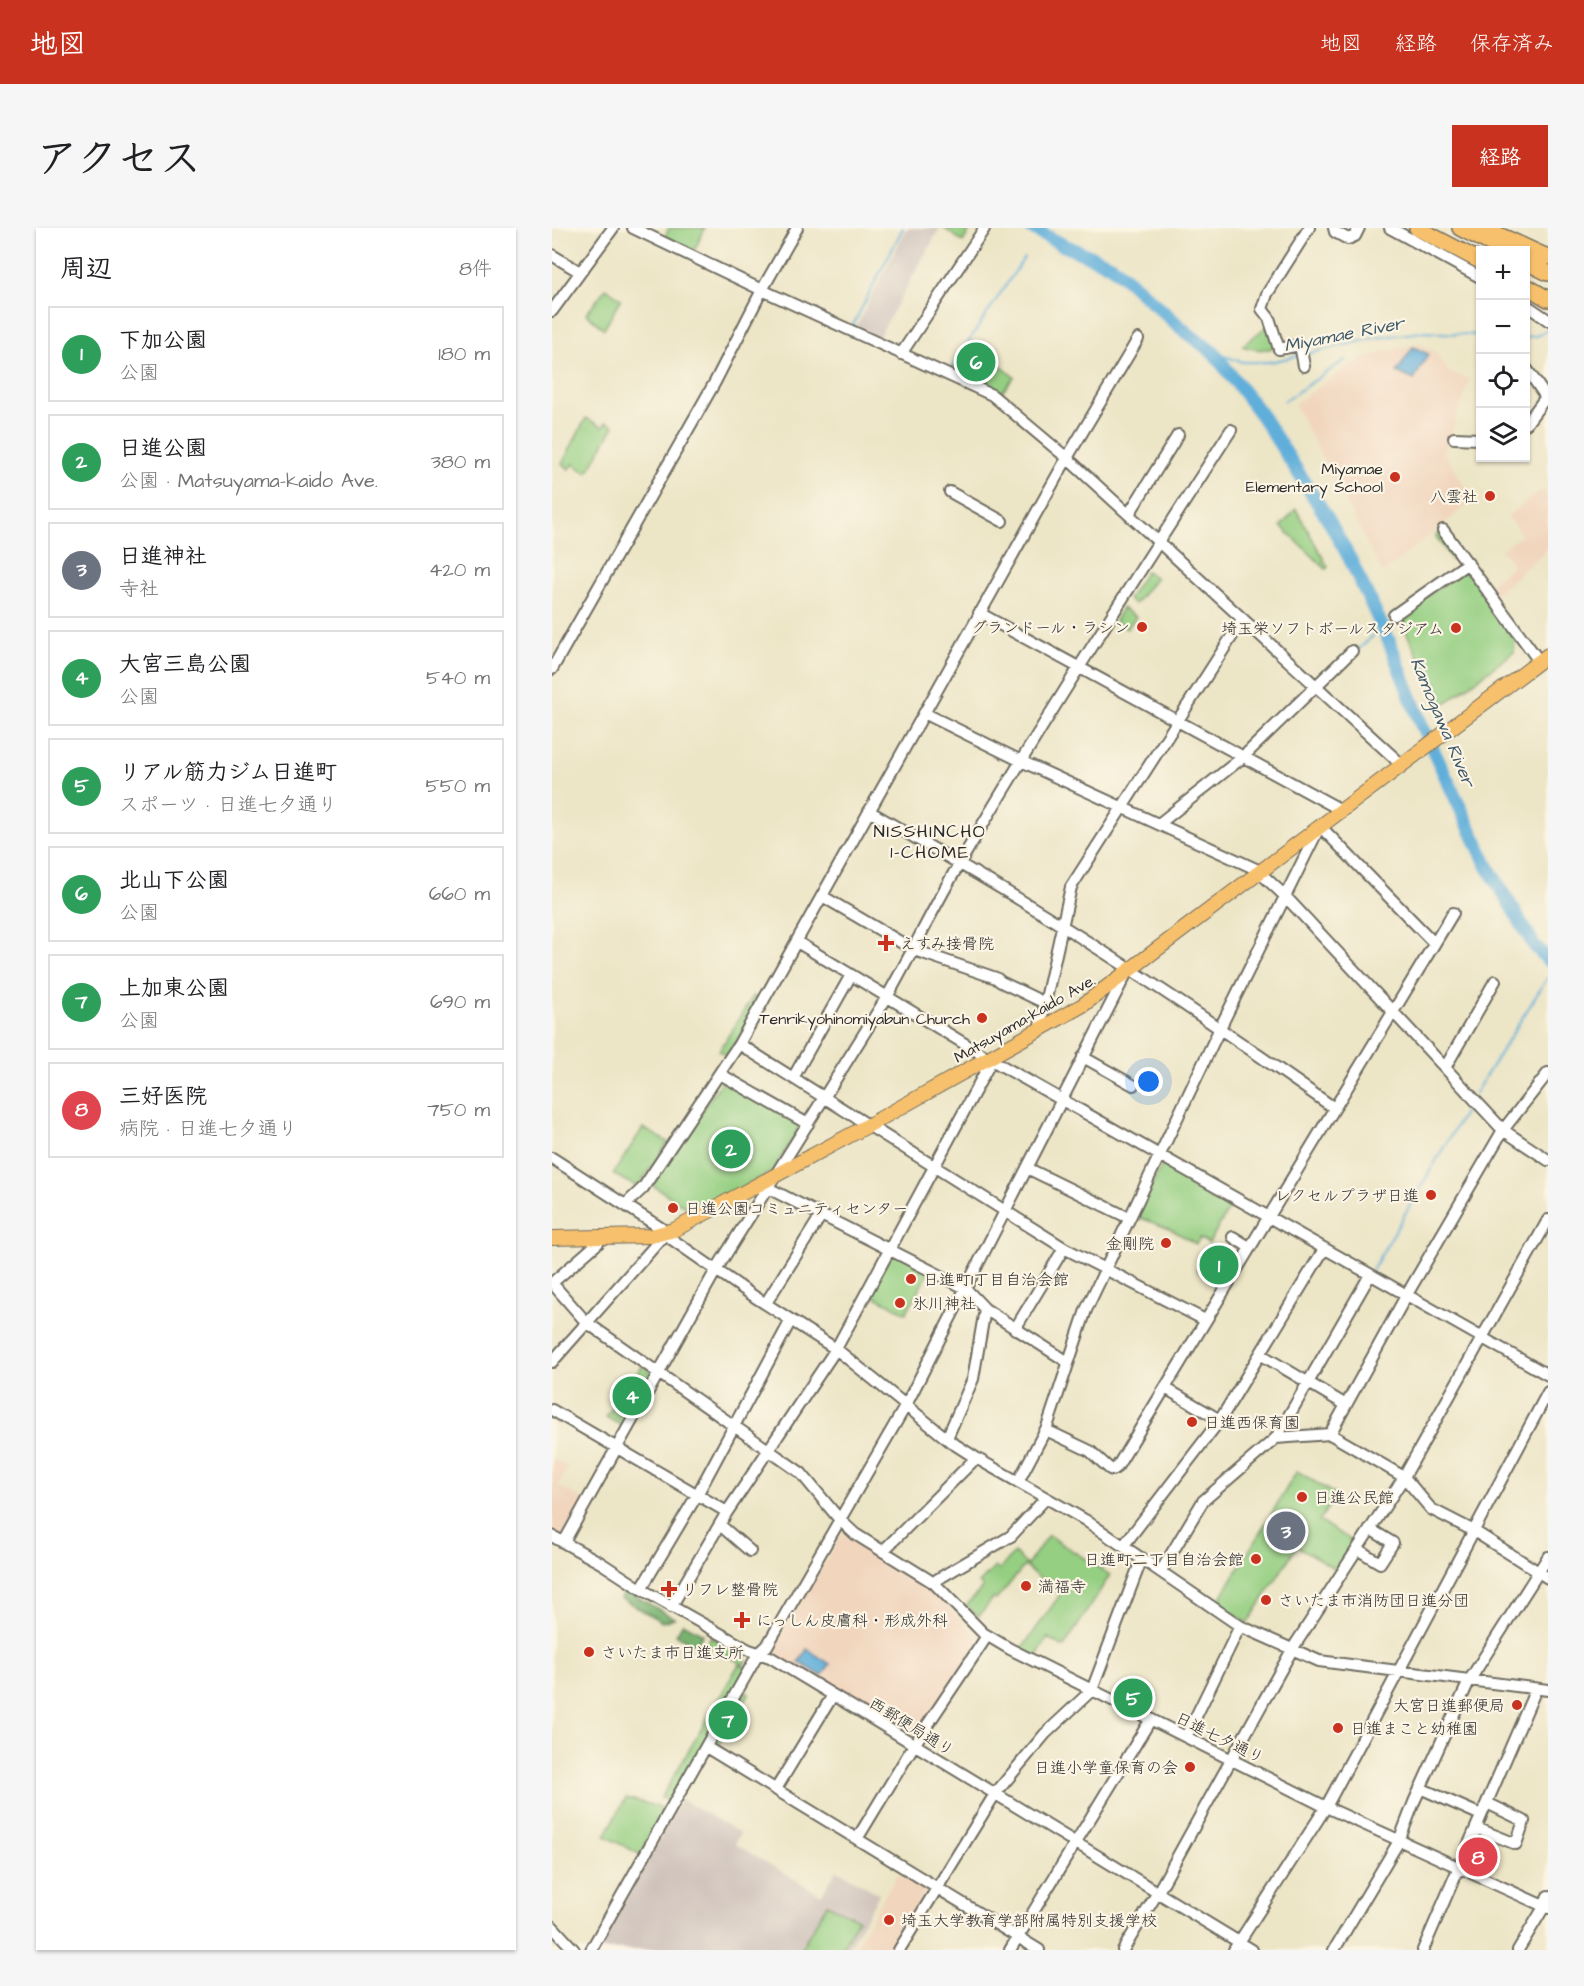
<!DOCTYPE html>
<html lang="ja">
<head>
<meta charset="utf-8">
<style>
	:root { --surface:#fff; --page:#f6f6f6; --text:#202124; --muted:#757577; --line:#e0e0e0; --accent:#c8321e }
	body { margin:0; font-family:"Architects Daughter","Klee One",sans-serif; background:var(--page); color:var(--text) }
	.controls { position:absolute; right:18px; top:18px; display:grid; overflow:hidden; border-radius:0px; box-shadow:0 2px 4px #0004 }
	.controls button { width:54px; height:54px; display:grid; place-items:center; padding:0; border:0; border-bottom:2px solid var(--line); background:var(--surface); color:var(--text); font:30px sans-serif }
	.you { position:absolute; left:597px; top:854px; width:21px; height:21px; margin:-15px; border:4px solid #fff; border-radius:50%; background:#1a73e8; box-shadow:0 0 0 9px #1a73e833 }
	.badge { display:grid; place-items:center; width:39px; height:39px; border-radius:50%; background:var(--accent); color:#fff; font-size:20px; font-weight:700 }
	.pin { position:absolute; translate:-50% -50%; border:3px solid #fff; box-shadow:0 2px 6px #0006 }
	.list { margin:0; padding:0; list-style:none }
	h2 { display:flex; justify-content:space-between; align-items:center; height:78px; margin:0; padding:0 24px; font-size:26px }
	h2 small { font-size:20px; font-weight:400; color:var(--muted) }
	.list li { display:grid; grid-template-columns:39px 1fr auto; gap:18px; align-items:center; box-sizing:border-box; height:96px; margin:0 12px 12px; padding:0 12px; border:2px solid var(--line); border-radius:0px }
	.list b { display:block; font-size:22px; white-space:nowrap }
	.list p { margin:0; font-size:20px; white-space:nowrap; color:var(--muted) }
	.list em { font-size:20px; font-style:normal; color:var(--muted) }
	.icon { flex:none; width:33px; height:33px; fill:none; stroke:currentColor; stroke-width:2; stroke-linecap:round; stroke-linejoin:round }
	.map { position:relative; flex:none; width:996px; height:1722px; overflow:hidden; border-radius:0px }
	header { display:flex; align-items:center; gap:36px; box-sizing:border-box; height:84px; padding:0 30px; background:var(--accent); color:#fff }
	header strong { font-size:28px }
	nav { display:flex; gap:33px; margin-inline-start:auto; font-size:21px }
	.intro { display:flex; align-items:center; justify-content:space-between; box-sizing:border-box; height:144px; padding:0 36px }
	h1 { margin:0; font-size:42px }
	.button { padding:15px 27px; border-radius:0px; background:var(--accent); color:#fff; font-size:21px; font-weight:700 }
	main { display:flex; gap:36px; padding:0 36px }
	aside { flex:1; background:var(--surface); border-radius:0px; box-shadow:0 2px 4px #0004 }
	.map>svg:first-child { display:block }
	.built { fill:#f1d5bd }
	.industrial { fill:#cec1ba }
	.green { fill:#95cf82; stroke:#607d56; stroke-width:1.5 }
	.forest { fill:#78b270; stroke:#526e4e; stroke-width:1.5 }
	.water { fill:#61afda; stroke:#466d82; stroke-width:1.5 }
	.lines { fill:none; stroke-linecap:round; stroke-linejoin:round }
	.stream { stroke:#61afda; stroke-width:2 }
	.river { stroke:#61afda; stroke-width:14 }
	.minor-casing { stroke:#6f6c61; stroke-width:14 }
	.major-casing { stroke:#6f6c61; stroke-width:16 }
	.highway-casing { stroke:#6f6c61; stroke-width:18 }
	.minor { stroke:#fff; stroke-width:10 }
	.major { stroke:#f7c06c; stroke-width:14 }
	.highway { stroke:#f7c06c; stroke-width:15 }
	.poi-dot { fill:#c8321e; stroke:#fcf5e5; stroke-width:2 }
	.labels { text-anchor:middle; stroke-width:4.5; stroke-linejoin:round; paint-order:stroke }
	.poi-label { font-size:16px; fill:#2b2b2b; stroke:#fcf5e5; text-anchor:start }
	.street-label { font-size:16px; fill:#2b2b2b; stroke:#fcf5e5 }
	.water-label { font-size:18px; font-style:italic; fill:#3e5968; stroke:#fcf5e5 }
	.neighbourhood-label { font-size:18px; letter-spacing:1.5px; fill:#2b2b2b; stroke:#fcf5e5 }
</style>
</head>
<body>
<header>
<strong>地図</strong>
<nav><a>地図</a><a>経路</a><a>保存済み</a></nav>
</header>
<div class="intro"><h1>アクセス</h1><a class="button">経路</a></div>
<main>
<aside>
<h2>周辺<small>8件</small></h2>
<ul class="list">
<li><span class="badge" style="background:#2e9e5b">1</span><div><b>下加公園</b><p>公園</p></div><em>180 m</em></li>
<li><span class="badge" style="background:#2e9e5b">2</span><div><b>日進公園</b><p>公園 · Matsuyama-kaido Ave.</p></div><em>380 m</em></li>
<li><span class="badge" style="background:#6b7280">3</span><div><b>日進神社</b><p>寺社</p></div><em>420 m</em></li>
<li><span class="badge" style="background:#2e9e5b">4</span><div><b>大宮三島公園</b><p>公園</p></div><em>540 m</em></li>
<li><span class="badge" style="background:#2e9e5b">5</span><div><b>リアル筋力ジム日進町</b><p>スポーツ · 日進七夕通り</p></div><em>550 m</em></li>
<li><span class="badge" style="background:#2e9e5b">6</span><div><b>北山下公園</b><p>公園</p></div><em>660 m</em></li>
<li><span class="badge" style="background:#2e9e5b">7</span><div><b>上加東公園</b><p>公園</p></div><em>690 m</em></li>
<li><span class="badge" style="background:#e0444e">8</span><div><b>三好医院</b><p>病院 · 日進七夕通り</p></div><em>750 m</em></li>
</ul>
</aside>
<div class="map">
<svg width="996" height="1722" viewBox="0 0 996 1722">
	<rect width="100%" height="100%" fill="#fcf5e5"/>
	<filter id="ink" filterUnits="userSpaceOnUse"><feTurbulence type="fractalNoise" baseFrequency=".0167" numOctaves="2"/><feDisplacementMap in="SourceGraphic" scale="12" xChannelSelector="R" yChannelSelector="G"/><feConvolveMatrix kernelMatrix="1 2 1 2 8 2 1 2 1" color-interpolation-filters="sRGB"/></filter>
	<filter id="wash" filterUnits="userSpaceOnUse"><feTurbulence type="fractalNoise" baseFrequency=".008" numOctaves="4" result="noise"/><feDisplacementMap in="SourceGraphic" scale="24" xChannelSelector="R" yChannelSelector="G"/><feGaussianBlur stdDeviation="1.35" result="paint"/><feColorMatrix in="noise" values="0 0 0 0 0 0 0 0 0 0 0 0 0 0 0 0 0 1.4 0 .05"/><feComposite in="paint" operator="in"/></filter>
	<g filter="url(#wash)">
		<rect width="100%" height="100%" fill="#ece5c6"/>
		<path class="built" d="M868,116L883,124L897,144L918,151L892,225L921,272L831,345L742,176L798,138L832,123Z
			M989,262L996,269V320L943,367L935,358L962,337L949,322L970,307L956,288Z
			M0,1231L16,1239L6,1258L33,1273L11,1308L0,1301Z
			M291,1304L300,1313L381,1362L429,1412L363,1511L218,1425Z
			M921,1613L941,1621L930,1645L911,1637Z
			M346,1646L374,1663L338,1722H300Z"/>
		<path class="industrial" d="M355,0H388L326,110L304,99Z
			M129,1571L188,1605L183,1616L269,1667L285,1642L327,1666L295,1722H46Z"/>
		<path class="green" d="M117,0H153L142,23L113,9Z
			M392,0H419L411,14Z
			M54,60L69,71L52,101L34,86Z
			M719,95L724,119C711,123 703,122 690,118Z
			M418,115L437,128L462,149L450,164L400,140Z
			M34,190L51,199L54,194L62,198L35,245L21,236L17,241L10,236Z
			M744,281L776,339L774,341L729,298Z
			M888,304L905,326L900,332L884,308Z
			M914,341L963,410L962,424L891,477L846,388Z
			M594,343L604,350L583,376L576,371Z
			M570,380L584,389L575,401L563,393Z
			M201,768L209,773L176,828L167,823Z
			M170,853L247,894V900L221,943L143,985L100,957Z
			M91,900L116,914L87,957L83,958L61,946Z
			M611,935L681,974L657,1015L648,1010L644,1016L622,1003L584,988Z
			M339,1022L378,1042L354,1085L316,1065Z
			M657,1022L661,1024L662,1022L673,1028L675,1025L688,1031L672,1058L645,1042Z
			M90,1138L104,1147L73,1200L54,1189Z
			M745,1243L784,1267L767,1293L804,1315L787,1343L745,1318L696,1395L665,1376Z
			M496,1307L558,1347L512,1419L496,1410L484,1429L469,1422L508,1367L474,1339Z
			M462,1325L474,1336L444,1372L441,1370L427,1388L414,1378L431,1359L427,1355L443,1339L447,1342Z
			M158,1409L192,1426L194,1433L192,1437L154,1416Z
			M187,1436L195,1441L119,1572L109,1570Z
			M189,1460L197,1466L163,1523L155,1519Z
			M74,1570L114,1581L89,1627L53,1608Z
			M275,1676L306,1691L289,1722H248Z"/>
		<path class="forest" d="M73,1362L122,1390L110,1394L69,1370Z
			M131,1395L151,1406L144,1418L124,1407Z"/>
		<path class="water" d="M861,119L876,126L862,152L845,144Z
			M255,1421L278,1436L270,1448L247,1434Z"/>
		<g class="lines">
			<path class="stream" d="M300,99L351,0
				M974,109L984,108L996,102
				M662,125L691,134H718L745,128
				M754,126L823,110L870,104L928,107
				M397,143L472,30
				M732,173L793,132
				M804,424L830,399
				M923,865L996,749
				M819,1044L919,873"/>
			<path class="river" d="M479,0L511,17L560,38L635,105L662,125L710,188L776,291L798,331L837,413L869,496L936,639L982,717L996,732"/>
		</g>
	</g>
	<g filter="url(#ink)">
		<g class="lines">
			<g class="minor-casing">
				<path id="minor" d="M782,0L783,4L796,11L803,8L807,0
					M838,0L928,49
					M0,27L28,44
					M974,77L996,92
					M0,83L61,0
					M586,111L515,230L850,537
					M349,126L432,1
					M752,138L748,117L727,121L717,90L710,81L715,66L757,0
					M974,140L996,172
					M974,196L991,173L994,171L996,172
					M902,210L928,211
					M398,264L450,293
					M577,286L626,207
					M891,302L987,433
					M427,385L789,582
					M842,387L916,335
					M0,441L163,154L210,62L245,0
					M372,485L469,533L704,641L733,668L951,902L996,932
					M317,583L372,615
					M608,595L691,529L800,423
					M375,617C514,696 651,787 782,880
					M270,668L362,722L444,750L449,754L493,775
					M245,714L436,830L996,1147
					M487,802L519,659L691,391
					M187,816L512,1020L653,1092
					M531,829L581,857
					M894,838L943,753
					M168,846L256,896
					M241,850L299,747
					M0,930L115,1004L118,1010L203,1069L284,1121L399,1214L424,1230L533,1292L688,1398L767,1433L996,1462
					M475,940L577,990
					M216,960L413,1060L433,1081L516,1134
					M73,977L91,960L187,816L515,230L440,167L210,62L81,0
					M681,1009L697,1019
					M0,1055L34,1094L249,1245L288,1292L303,1306L382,1355L431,1405L458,1421L774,1579L996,1680
					M0,1055L46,1015L49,1009
					M214,1075L270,986
					M463,1101L512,1020
					M708,1126L794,1177
					M0,1134L115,1004
					M613,1160L668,1192
					M0,1182L175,1284
					M494,1202L538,1223L558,1241L561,1242L565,1239L901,685
					M778,1206L854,1068L951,902L996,845
					M395,1210L421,1151L433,1081
					M724,1210L778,1206L852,1249L879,1281L922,1303L996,1350
					M466,1254L495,1199L534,1082L668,800L768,598L882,715
					M168,1297L198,1323
					M0,1308L49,1335L89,1361L197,1422L218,1429L281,1467L700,1722
					M12,1314L164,1042L335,769C361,724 382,677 409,633C495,487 587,344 679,202
					M572,1317L668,1192L772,1021
					M805,1321L828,1335L841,1315L818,1301
					M331,1323L424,1230
					M609,1343L651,1273L724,1210L818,1047
					M382,1355L386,1351L459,1308L494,1270
					M89,1361L145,1267L239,1092
					M119,1379L175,1284L284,1121L437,837L436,830
					M634,1509L688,1398
					M154,1519L487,1722
					M868,1560L929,1587
					M224,1561L281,1467
					M924,1600L964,1616L972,1593L935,1575
					M305,1611L362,1517L435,1408
					M0,1698L22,1722
					M39,1722L206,1426L215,1418L354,1177L573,748
					M347,1722L443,1566L493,1506L540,1462L590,1330
					M458,1722L599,1491
					M571,1722L606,1664L741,1420L852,1249L996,992
					M682,1722L774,1579L996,1164
					M782,1722L847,1613L862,1574L917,1453L996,1329
					M871,1722L984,1461
					M966,1722L992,1679L996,1668"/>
			</g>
			<g class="major-casing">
				<path id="major" d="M0,1010L99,1008L122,1002L317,897L531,777L996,427"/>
			</g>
			<g class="highway-casing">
				<path id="highway" d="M865,0L928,33
					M908,0L951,22
					M926,0C950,6 973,20 996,29
					M974,34L996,45
					M974,58L996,71"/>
			</g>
			<use href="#minor" class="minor"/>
			<use href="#major" class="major"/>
			<use href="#highway" class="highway"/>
		</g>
	</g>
	<g class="poi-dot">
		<circle cx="843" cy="249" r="6"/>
		<circle cx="938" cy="268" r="6"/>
		<circle cx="590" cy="399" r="6"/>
		<circle cx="904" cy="400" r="6"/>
		<path d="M331 706h6v6h6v6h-6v6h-6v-6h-6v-6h6z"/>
		<circle cx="430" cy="790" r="6"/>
		<circle cx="879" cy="967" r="6"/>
		<circle cx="121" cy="980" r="6"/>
		<circle cx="614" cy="1015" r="6"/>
		<circle cx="359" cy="1051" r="6"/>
		<circle cx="348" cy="1075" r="6"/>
		<circle cx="640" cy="1194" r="6"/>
		<circle cx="750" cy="1269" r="6"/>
		<circle cx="704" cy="1331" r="6"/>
		<circle cx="474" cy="1358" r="6"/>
		<path d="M114 1352h6v6h6v6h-6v6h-6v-6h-6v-6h6z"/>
		<circle cx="714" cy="1372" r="6"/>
		<path d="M187 1383h6v6h6v6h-6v6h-6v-6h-6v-6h6z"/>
		<circle cx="37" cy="1424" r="6"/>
		<circle cx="965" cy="1477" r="6"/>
		<circle cx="786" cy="1500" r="6"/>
		<circle cx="638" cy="1539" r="6"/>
		<circle cx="337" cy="1692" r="6"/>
	</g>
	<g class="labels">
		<g class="poi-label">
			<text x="831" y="246" text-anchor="end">Miyamae<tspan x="831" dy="18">Elementary School</tspan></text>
			<text x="926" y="274" text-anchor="end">八雲社</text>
			<text x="578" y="405" text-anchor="end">グランドール・ラシン</text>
			<text x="892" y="406" text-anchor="end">埼玉栄ソフトボールスタジアム</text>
			<text x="348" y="721">えすみ接骨院</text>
			<text x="418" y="796" text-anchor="end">Tenrikyohinomiyabun Church</text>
			<text x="867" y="973" text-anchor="end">レクセルプラザ日進</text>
			<text x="133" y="986">日進公園コミュニティセンター</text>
			<text x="602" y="1021" text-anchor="end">金剛院</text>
			<text x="371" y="1057">日進町1丁目自治会館</text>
			<text x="360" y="1081">氷川神社</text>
			<text x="652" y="1200">日進西保育園</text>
			<text x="762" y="1275">日進公民館</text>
			<text x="692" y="1337" text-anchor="end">日進町二丁目自治会館</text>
			<text x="486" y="1364">満福寺</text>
			<text x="130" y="1367">リフレ整骨院</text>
			<text x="726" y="1378">さいたま市消防団日進分団</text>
			<text x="204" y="1398">にっしん皮膚科・形成外科</text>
			<text x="49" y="1430">さいたま市日進支所</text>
			<text x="953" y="1483" text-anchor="end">大宮日進郵便局</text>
			<text x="798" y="1506">日進まこと幼稚園</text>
			<text x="626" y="1545" text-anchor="end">日進小学童保育の会</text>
			<text x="349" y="1698">埼玉大学教育学部附属特別支援学校</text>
		</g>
		<g class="street-label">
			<text transform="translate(472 790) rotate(-30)" y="6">Matsuyama-kaido Ave.</text>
			<text transform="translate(360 1498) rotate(32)" y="6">西郵便局通り</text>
			<text transform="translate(668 1509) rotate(26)" y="6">日進七夕通り</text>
		</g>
		<g class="water-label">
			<text transform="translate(792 106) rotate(-11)" y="6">Miyamae River</text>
			<text transform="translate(891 494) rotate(67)" y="6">Kamogawa River</text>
		</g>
		<g class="neighbourhood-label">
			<text x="378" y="609">NISSHINCHO<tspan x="378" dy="21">1-CHOME</tspan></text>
		</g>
	</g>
</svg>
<div class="controls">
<button>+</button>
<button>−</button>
<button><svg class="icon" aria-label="locate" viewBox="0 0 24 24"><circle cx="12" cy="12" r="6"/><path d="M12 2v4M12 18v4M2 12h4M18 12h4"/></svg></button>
<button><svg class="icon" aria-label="layers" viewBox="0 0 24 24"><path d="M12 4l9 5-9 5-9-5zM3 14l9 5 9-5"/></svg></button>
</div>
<div class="you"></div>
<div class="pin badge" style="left:667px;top:1037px;background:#2e9e5b">1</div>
<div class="pin badge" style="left:179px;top:921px;background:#2e9e5b">2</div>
<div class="pin badge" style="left:734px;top:1303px;background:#6b7280">3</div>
<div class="pin badge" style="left:80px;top:1168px;background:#2e9e5b">4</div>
<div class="pin badge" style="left:581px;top:1470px;background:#2e9e5b">5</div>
<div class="pin badge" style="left:424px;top:134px;background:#2e9e5b">6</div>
<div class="pin badge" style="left:176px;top:1492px;background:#2e9e5b">7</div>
<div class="pin badge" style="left:926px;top:1629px;background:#e0444e">8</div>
</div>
</main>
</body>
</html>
